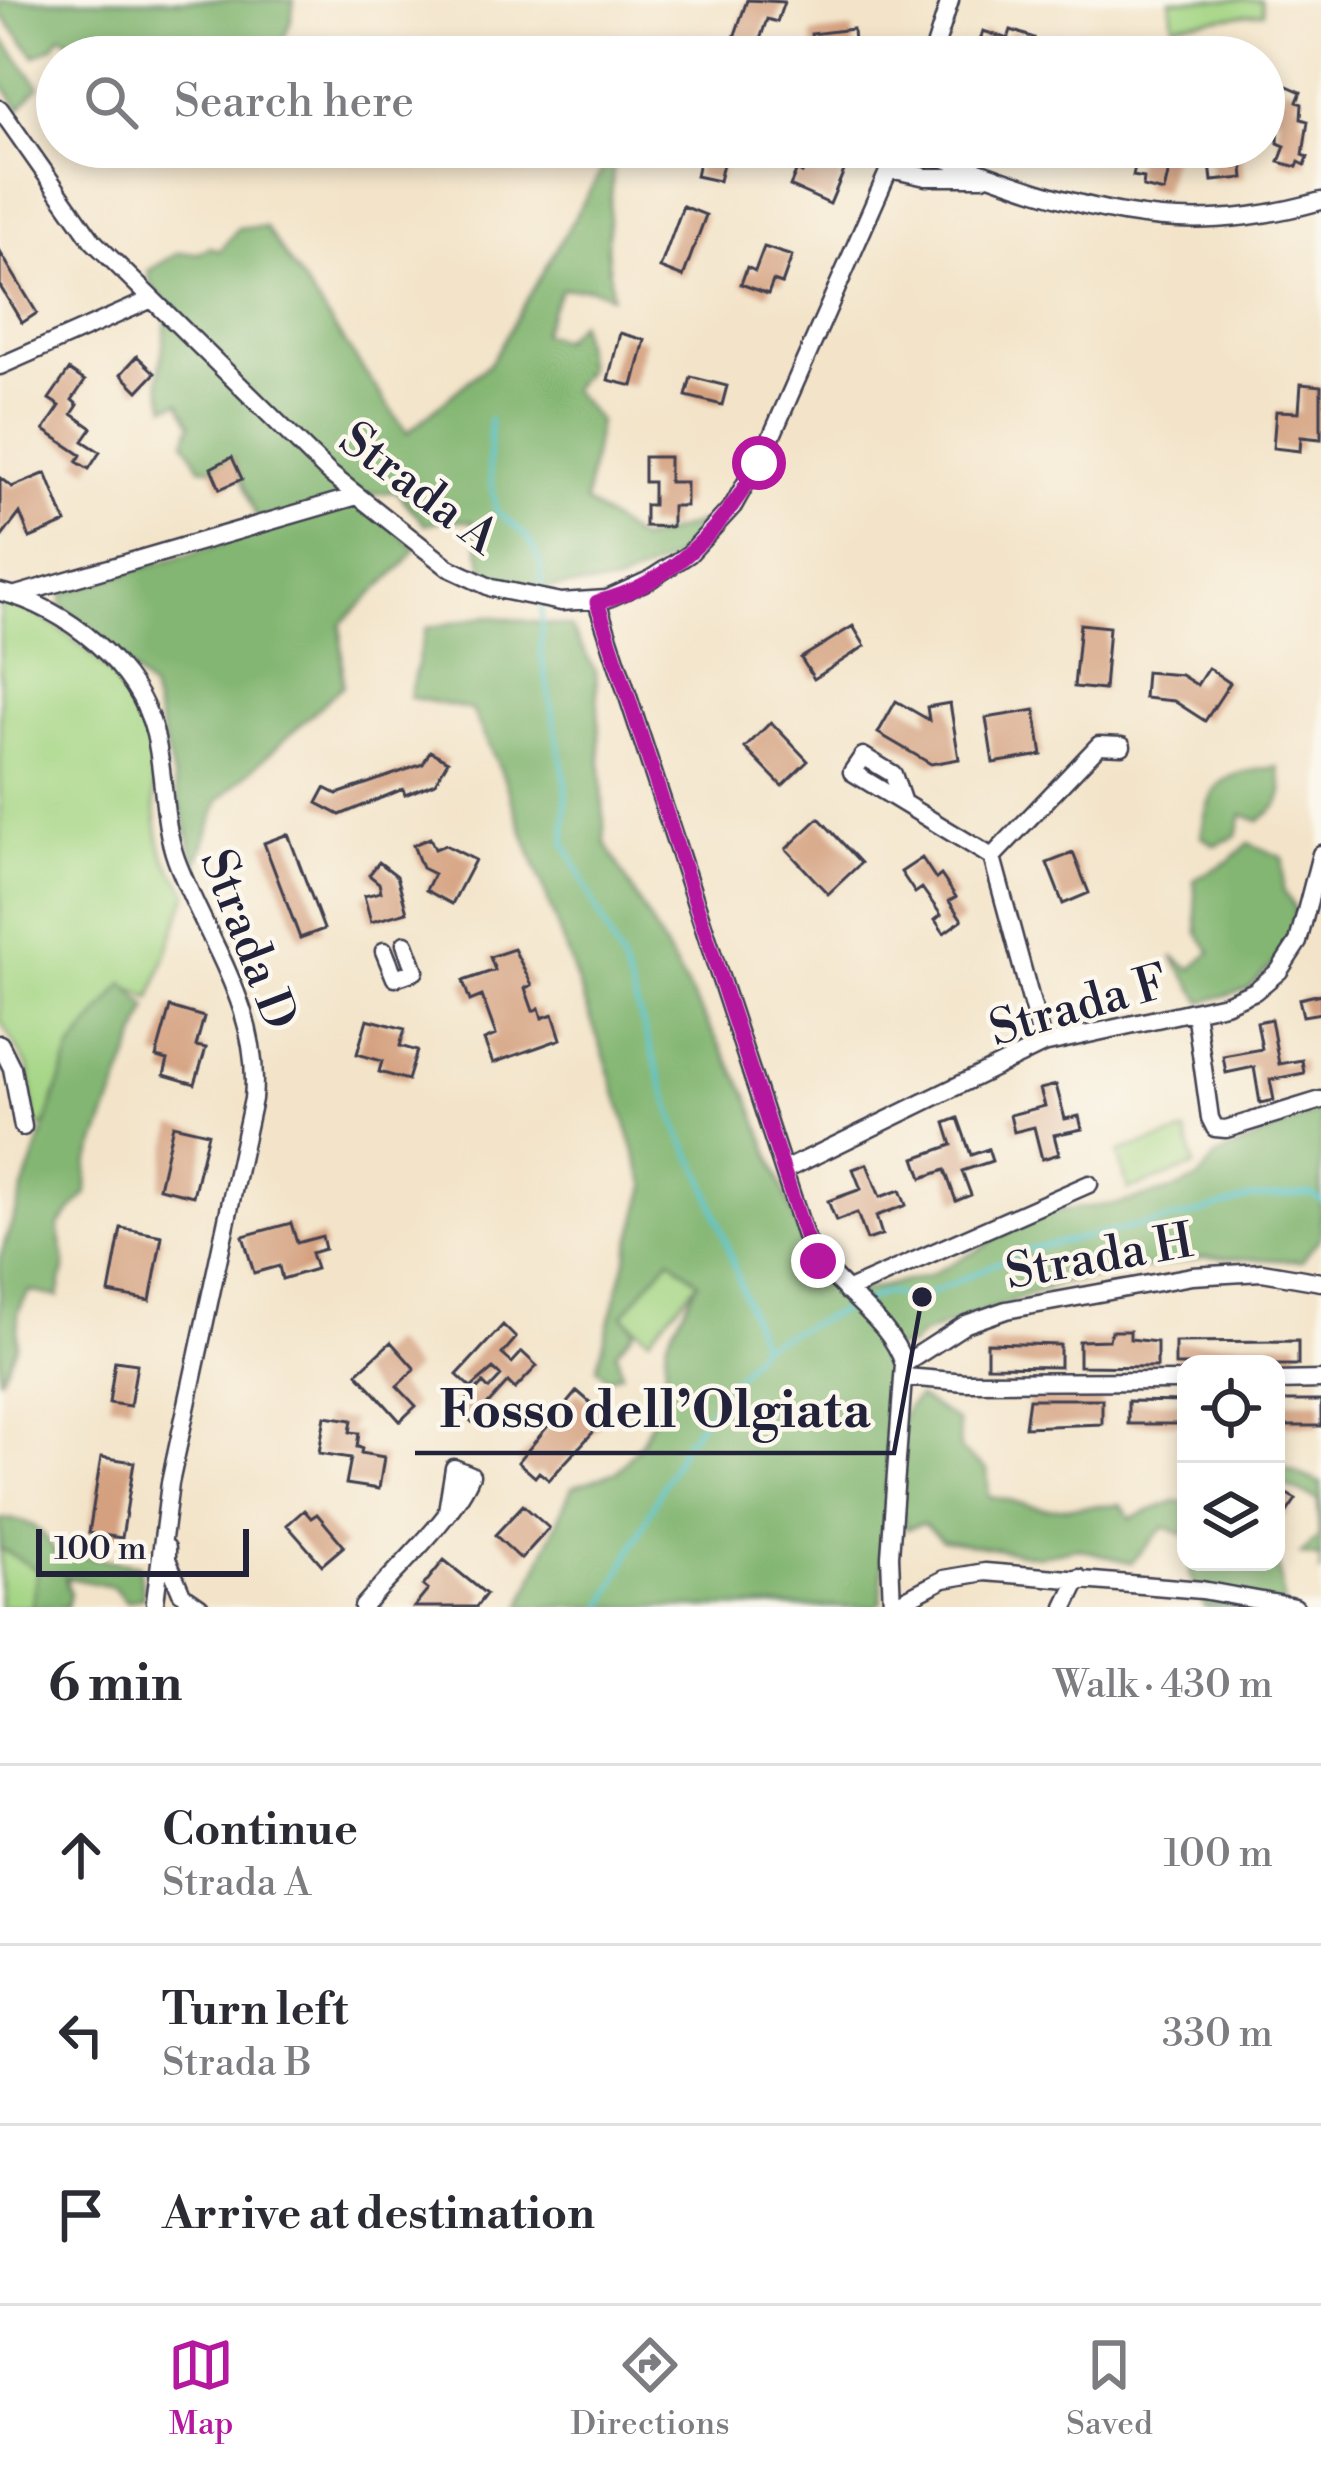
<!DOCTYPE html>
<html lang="en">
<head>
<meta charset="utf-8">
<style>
	:root { --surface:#fff; --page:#f7f7f7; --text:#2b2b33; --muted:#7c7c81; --line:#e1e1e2; --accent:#b5179e }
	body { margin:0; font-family:"Libre Bodoni",serif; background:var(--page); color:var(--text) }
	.controls { position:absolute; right:36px; bottom:36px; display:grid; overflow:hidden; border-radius:24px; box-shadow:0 6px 18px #0003 }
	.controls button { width:108px; height:108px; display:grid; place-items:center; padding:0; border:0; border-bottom:3px solid var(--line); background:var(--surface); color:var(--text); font:60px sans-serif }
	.scale { position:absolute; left:36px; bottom:30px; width:213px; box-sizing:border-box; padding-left:12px; border:6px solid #22223b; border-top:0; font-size:33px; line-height:42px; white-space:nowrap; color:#22223b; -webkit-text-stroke:9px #fbf7ec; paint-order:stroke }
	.stop { position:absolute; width:36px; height:36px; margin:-27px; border:9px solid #b5179e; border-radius:50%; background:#fff }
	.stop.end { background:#b5179e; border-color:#fff; box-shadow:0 3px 12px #0008 }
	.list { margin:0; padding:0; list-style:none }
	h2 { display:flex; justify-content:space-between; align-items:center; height:156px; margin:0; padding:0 48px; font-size:51px }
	h2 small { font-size:39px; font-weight:400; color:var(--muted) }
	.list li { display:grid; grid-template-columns:78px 1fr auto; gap:36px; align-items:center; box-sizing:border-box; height:180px; padding:0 48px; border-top:3px solid var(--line) }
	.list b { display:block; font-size:45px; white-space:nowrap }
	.list p { margin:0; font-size:39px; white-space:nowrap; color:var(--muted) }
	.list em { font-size:39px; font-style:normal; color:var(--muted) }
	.icon { flex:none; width:66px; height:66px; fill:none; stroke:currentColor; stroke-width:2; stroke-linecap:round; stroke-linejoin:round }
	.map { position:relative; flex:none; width:1321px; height:1607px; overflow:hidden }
	.search { position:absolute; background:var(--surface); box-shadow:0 6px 18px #0003; left:36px; right:36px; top:36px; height:132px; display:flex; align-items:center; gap:30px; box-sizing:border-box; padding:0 42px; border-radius:66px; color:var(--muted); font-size:45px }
	.sheet { height:696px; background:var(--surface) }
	nav { display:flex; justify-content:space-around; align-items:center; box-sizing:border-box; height:168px; border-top:3px solid var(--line); background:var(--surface); font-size:33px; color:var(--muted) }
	nav a { display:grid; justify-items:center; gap:6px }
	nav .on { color:var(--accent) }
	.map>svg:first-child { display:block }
	.green { fill:#a4d584; stroke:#637c60; stroke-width:3 }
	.forest { fill:#83b672; stroke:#526c56; stroke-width:3 }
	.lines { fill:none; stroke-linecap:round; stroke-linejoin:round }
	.stream { stroke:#57c4cd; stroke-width:4.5 }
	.building { fill:#d4a07f }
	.minor-casing { stroke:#413f50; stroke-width:21 }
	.minor { stroke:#fff; stroke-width:16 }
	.route { stroke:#b5179e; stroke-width:15 }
	.labels { text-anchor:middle; stroke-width:9; stroke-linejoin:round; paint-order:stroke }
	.street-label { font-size:48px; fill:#22223b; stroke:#fbf7ec }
	.leader { fill:none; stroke:#22223b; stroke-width:4.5 }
	.callout-dot { fill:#22223b; stroke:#fbf7ec; stroke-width:4.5 }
	.callout-label { font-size:51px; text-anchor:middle; font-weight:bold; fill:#22223b; stroke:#fbf7ec; stroke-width:9; stroke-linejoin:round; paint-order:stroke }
</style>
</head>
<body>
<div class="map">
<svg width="1321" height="1607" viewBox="0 0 1321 1607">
	<rect width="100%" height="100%" fill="#fbf7ec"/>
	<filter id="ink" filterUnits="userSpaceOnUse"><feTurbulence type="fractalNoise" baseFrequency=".00833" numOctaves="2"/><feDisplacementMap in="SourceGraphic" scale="24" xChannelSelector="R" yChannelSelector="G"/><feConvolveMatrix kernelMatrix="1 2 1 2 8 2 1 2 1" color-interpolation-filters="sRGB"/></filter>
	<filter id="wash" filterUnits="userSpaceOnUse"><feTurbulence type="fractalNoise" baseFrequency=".004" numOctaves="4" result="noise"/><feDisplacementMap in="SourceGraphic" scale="48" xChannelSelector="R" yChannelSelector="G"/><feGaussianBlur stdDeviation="2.7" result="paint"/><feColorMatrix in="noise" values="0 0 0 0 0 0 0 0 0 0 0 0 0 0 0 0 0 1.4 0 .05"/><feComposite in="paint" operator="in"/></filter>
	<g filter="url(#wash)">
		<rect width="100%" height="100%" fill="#f3e4c9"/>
		<path class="green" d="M1170,0H1261L1263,13L1173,24Z
			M0,601C46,608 121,673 141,715C159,752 149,815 163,853C168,866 180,880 188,892L151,999L123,984L72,1050L46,1124L36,1128L29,1069L0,1020Z
			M1186,1132L1195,1166L1128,1190L1118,1152Z
			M670,1257L698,1282L649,1338L622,1315Z
			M0,1548L37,1570L32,1607H0Z"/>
		<path class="forest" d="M0,0H294L291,21L276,57H97L61,35L53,47L35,56L0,13Z
			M0,35L39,86L20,109L0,79Z
			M615,147L607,248L612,296L591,288L561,289L541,334L562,340L579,322L587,369L571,389L599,422L585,502L640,541L716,518L671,560L616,584L519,589L484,570L472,522L445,519L425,525L396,491L357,496L259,524L233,458L211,468L200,467L185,441L191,424L180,402L166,406L159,379L168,304L151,285L148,271L178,253H199L210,247L220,251L238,228L265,227L407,433L491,362Z
			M363,501L416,548L405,563L341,624L343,685L219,800L196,867L151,690L97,634L61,605L64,592Z
			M488,616L570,627L596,672L605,842L747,1093L810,1261L841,1296L927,1276L982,1248L1028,1214L1117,1204L1176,1189L1200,1178L1215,1157L1321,1110V1236L1302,1261L1206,1257L1059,1284L921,1335L912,1345L882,1351L891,1378L881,1603L873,1607H521L572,1487L617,1472L642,1441L663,1398L667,1340L698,1282L670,1258L623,1315L635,1330L616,1352L622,1373L607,1378L597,1368L646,1186L605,1058L501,771L472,710L409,697L426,628Z
			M1278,767C1285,800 1286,800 1259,821L1242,814L1237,836L1215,845L1201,836C1211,777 1222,774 1278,767Z
			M1249,843L1283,858V890L1295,908L1291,936L1276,961L1248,989L1203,1002L1172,956L1192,969L1211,952L1198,933L1194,880L1229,861Z
			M124,983L148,1008L88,1164L87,1193L58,1226L65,1264L58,1297L29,1291L18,1312L17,1345L0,1380V1257L71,1050Z
			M918,1397L958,1422L960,1450L987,1470L989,1496L1045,1509L1121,1505L1131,1518L1175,1501L1186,1502V1536L1165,1527L1131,1563L1077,1548L1038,1556L942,1540L923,1524L905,1529L891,1437L906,1409Z
			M1276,1464L1321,1483L1320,1574V1558L1301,1554L1319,1536L1318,1500L1276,1482Z
			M0,1519C30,1519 41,1526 55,1552L139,1565L143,1597L127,1602L113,1587L65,1577L70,1593L67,1607H32L37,1570L0,1548Z
			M1276,1551L1285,1607H1205L1189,1574L1193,1562H1276Z"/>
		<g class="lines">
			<path class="stream" d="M490,419L489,465L496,511C529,537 542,546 542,591
				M542,602L541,653L566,784L565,843L623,965L679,1133L703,1176L761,1345
				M866,1301L883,1293L922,1297L1028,1249L1193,1215L1250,1198L1310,1194L1321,1200
				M603,1607L683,1445L761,1345L855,1305"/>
		</g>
		<g id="blocks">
			<path class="building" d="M747,0L784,2L777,22L767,19L754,57L729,52Z
				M853,29L855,57H814L811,34Z
				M1011,30L1034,38L1027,57H975L983,31L1008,39Z
				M1285,85L1301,92L1297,102L1302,104L1301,119L1308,121L1303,155L1308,157L1305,165L1299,162L1297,167L1279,162L1285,146L1278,143L1279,117L1269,113Z
				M702,147H727L719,181L696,176Z
				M813,147H854L830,204L790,186L797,170L802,173Z
				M1139,147L1173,152L1164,192L1143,187L1144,178L1133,176Z
				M1208,147H1241L1244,178L1212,181Z
				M683,206L706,215L683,277L660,268Z
				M764,247L792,256L782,284L773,281L768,294L741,284L747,267L755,271Z
				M0,252L37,313L22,323L0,286Z
				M620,333L645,340L633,386L608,380Z
				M137,356L155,373L138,391L121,374Z
				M69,370L85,381L72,400L78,405L72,414L92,428L83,441L100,452L89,469L77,462L81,455L44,430L60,406L49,399Z
				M691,377L727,386L722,405L686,396Z
				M1301,384L1321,386V439L1301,437L1300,451L1273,448L1276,411L1299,412Z
				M232,457L242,479L220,489L211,468Z
				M644,457H669V482H686V506H672V527L645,526V505H653V482H644Z
				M46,473L66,523L30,538L20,513L0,539V478L12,487Z
				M1080,624L1109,627L1104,690L1074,687Z
				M853,626L865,646L814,679L801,658Z
				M1208,668L1230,683L1205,721L1174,701L1144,698L1146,672L1181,675L1197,685Z
				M896,701L929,720L927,707L950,703L959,759L931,764L878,733Z
				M1035,710L1042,755L993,763L986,718Z
				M771,722L808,761L782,786L745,748Z
				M430,751L448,761L435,783L405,795L403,789L340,815L317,803L325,788L337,794L423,764Z
				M819,818L861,863L828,894L786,849Z
				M288,834L324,929L300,938L264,843Z
				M430,838L435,849L445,845L475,860L452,904L426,890L434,874L422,868L413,845Z
				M1073,853L1089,893L1063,904L1047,863Z
				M922,858L936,879L941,875L956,897L949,901L962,920L944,933L935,920L941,915L922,888L915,893L901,872Z
				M379,862L397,876L407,912L371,922L364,896L381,892L379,883L369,875Z
				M514,949L532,985L525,988L533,1011L539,1008L542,1018L553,1014L561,1039L493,1063L484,1040L496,1035L482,996L470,1001L463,981L495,970L490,957Z
				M1321,994V1013L1303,1016L1299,999Z
				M170,1007L204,1017L196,1046L206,1048L195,1084L164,1075L168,1060L156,1057Z
				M367,1019L405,1029L400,1046L417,1051L408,1080L379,1072L382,1061L357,1054Z
				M1271,1019L1279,1064L1302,1060L1304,1073L1270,1080L1274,1100L1260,1103L1254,1067L1226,1073L1223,1056L1262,1049L1257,1022Z
				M1056,1085L1065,1119L1079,1116L1082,1129L1054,1135L1059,1154L1042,1159L1034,1127L1014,1132L1010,1115L1045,1106L1040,1089Z
				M958,1118L971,1155L988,1149L992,1161L962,1171L971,1195L956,1201L945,1170L922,1178L915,1158L952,1145L945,1123Z
				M173,1125L208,1133L193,1196L159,1188Z
				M867,1164L880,1197L900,1190L906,1205L876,1216L882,1235L867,1240L857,1213L836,1221L828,1201L861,1189L853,1169Z
				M291,1223L297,1243L322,1236L325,1249L311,1253L316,1269L282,1279L279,1266L254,1273L243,1236Z
				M121,1228L162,1236L150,1301L109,1293Z
				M503,1325L516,1338L502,1354L512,1363L522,1352L537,1366L515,1389L508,1382L472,1422L459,1409L483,1383L489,1389L501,1376L493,1369L471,1388L457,1375Z
				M1111,1331H1130V1339L1157,1342V1367L1079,1366V1341L1109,1340Z
				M1298,1341V1365H1175V1342Z
				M391,1342L415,1369L397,1386L416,1406L400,1421L357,1373Z
				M987,1343L1060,1345V1367L987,1366Z
				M115,1361L137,1364L130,1406L109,1403Z
				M577,1391L607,1417L549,1480L539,1472L535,1477L518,1462Z
				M1029,1399H1102V1424L1025,1427Z
				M1128,1401L1186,1402V1424H1128Z
				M1276,1401H1321V1426H1276Z
				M325,1416L352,1420L350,1432L359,1433L357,1447L362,1448L361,1453L384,1457L379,1489L346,1484L351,1458L319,1453Z
				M101,1457L134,1462L122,1538L89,1533Z
				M1281,1491L1296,1499L1283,1518L1276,1514V1498Z
				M523,1505L549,1528L521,1559L495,1535Z
				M304,1510L311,1518L317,1514L344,1546L322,1565L287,1525Z
				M444,1560L486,1594L476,1607H414L428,1590L423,1586Z"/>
		</g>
	</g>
	<g filter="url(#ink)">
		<use href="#blocks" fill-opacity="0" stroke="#413f50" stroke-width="3"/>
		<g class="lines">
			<g class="minor-casing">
				<path id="minor" d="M932,57L950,0
					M0,109L92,240L329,473L449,568L492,588L561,602L607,599L649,580L689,554L733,506L770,440L899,147
					M913,147C1060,201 1162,246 1321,201
					M890,169L926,177H983
					M0,366L150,300
					M0,592C66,607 138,666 155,734C165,775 162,820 176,859C206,940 262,1009 253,1099L170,1483L155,1602
					M16,595L357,496
					M597,602L805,1236C826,1286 887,1312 904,1364L890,1556L892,1606
					M903,803L893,774L863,756L852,772L992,857L1099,745L1122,746
					M992,857L1043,1044
					M384,951L395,978L415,971L405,944
					M1195,1011L1210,1118L1215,1128L1226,1129L1321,1100
					M0,1044L12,1068L23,1127
					M785,1170L1043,1044L1225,1004L1255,991L1279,971L1298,942L1321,854
					M846,1291L1089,1184
					M904,1364L966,1324L1006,1310L1192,1276L1262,1272L1321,1282
					M905,1377L966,1382L1186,1381
					M1276,1381L1321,1380
					M167,1548V1559L181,1592
					M187,1598L200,1607
					M363,1607C394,1571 454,1517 471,1475L454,1468L447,1511
					M890,1607L944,1579L985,1572L1202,1590L1295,1607
					M1065,1607L1079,1578"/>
			</g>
			<use href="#minor" class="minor"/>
		</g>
	</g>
	<g class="lines" filter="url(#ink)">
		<path class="route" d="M759,463C725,526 670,585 597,602L805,1236L818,1261"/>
	</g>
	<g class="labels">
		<g class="street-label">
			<text transform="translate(420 487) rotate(37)" y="17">Strada A</text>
			<text transform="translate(250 939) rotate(69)" y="17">Strada D</text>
			<text transform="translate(1078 1004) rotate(-16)" y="17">Strada F</text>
			<text transform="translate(1099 1255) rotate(-10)" y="17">Strada H</text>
		</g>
	</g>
	<path class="leader" d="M922 1297L894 1453H415"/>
	<circle class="callout-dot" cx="922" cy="1297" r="12"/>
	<g class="callout-label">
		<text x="655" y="1427">Fosso dell’Olgiata</text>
	</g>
</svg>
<div class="controls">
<button><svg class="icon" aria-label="locate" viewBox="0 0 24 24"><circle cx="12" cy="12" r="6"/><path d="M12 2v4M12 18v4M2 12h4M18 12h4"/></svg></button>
<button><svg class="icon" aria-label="layers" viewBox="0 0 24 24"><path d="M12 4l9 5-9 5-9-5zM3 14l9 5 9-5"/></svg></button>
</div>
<div class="scale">100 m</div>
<div class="stop" style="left:759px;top:463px"></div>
<div class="stop end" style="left:818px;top:1261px"></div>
<div class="search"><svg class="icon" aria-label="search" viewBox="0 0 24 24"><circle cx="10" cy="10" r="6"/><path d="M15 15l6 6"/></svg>Search here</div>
</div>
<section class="sheet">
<h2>6 min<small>Walk · 430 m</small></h2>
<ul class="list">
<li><svg class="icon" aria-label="ahead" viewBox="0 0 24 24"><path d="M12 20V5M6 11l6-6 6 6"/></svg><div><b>Continue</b><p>Strada A</p></div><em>100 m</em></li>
<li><svg class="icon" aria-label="left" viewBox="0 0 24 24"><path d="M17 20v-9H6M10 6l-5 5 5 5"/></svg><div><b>Turn left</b><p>Strada B</p></div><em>330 m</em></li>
<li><svg class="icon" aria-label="arrive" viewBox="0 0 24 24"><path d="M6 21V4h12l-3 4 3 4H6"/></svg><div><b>Arrive at destination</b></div></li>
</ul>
</section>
<nav>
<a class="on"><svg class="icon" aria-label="map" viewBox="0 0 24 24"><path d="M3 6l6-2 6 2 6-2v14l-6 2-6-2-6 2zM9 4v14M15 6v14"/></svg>Map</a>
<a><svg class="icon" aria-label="directions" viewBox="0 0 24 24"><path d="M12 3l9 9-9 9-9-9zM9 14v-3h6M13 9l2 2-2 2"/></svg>Directions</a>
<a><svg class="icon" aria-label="saved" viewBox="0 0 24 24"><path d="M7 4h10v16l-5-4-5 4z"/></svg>Saved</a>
</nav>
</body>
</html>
